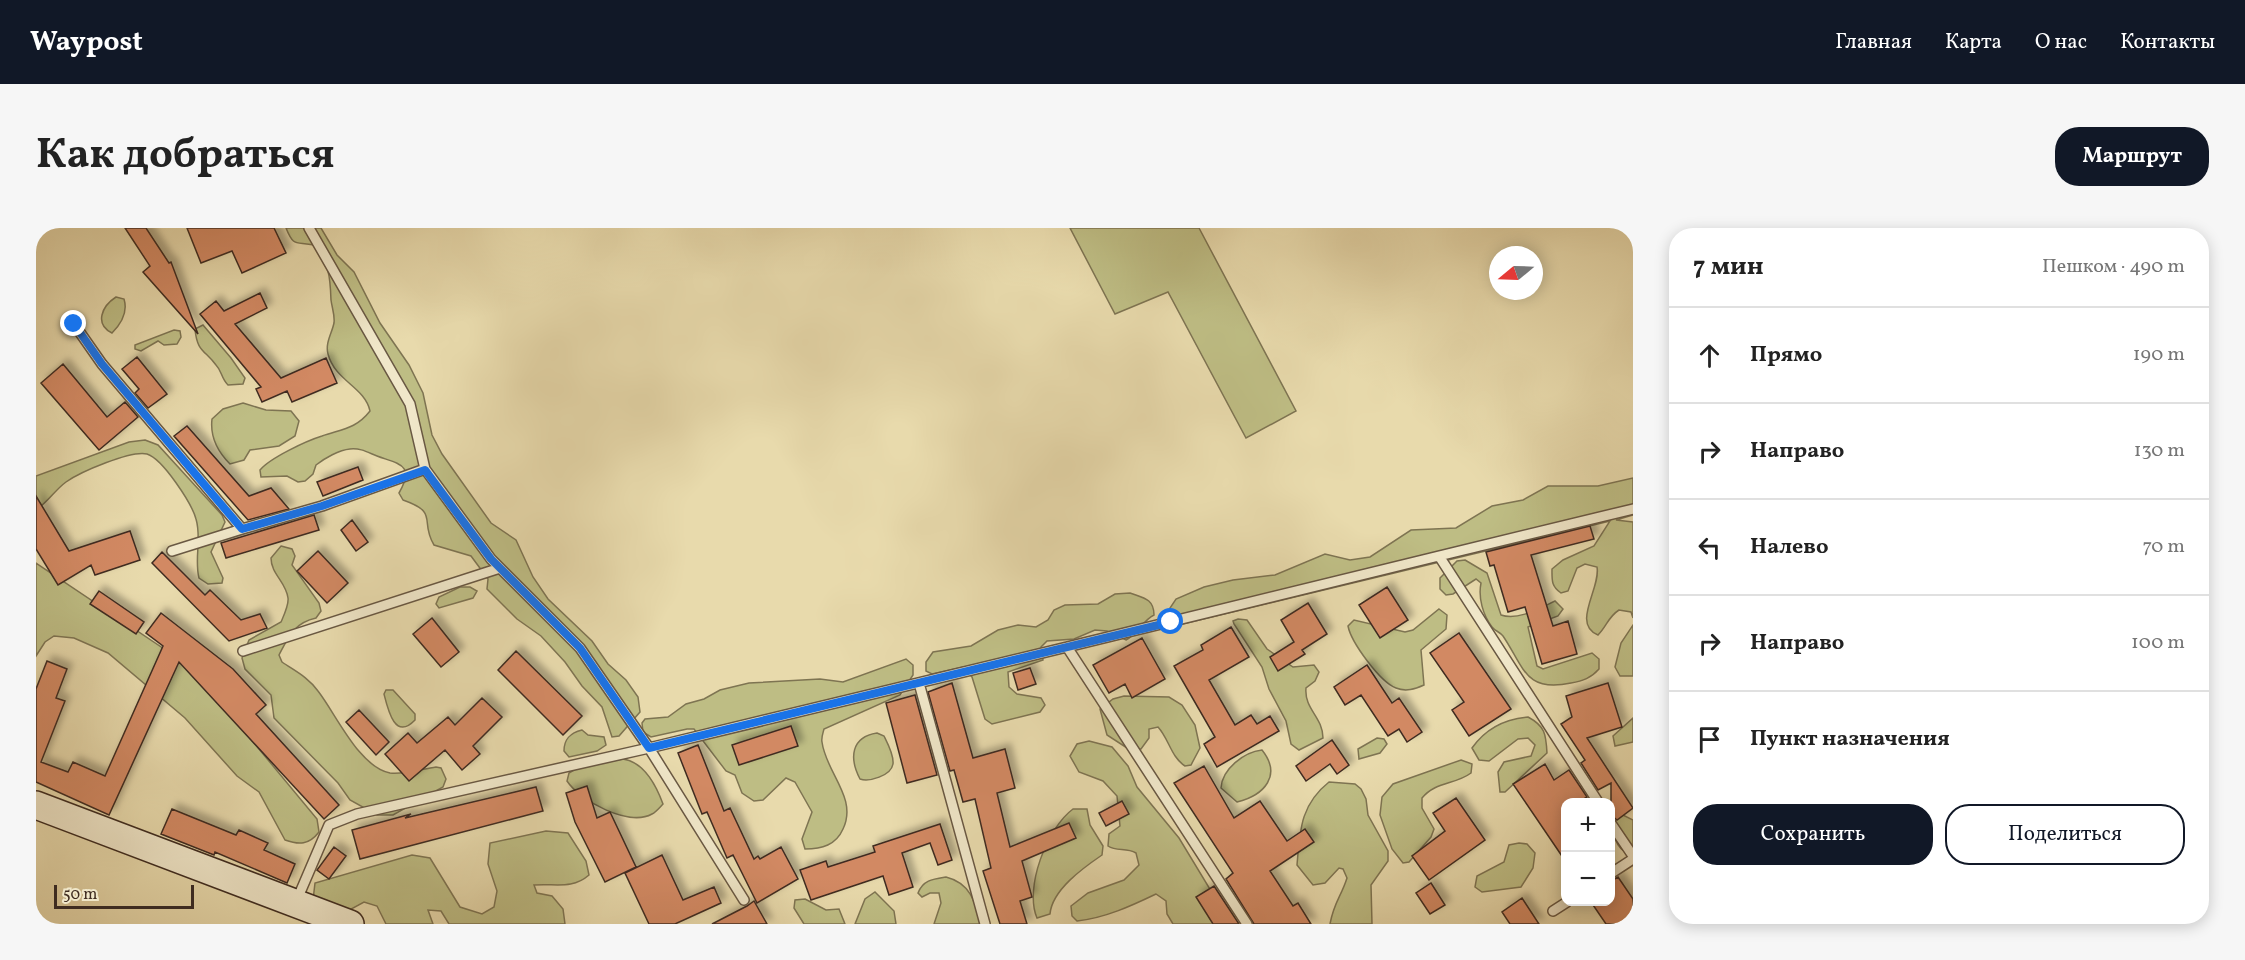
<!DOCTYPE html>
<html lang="ru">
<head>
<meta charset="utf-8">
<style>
	:root { --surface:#fff; --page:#f6f6f6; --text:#222; --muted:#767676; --line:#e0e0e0; --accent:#111827 }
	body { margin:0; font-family:Vollkorn,serif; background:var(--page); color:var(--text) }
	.controls { position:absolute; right:18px; bottom:18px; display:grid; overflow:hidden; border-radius:12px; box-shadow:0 3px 15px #0003 }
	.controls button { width:54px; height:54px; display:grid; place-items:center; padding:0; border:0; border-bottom:2px solid var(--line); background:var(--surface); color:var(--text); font:30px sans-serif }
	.compass { position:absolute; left:1453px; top:18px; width:54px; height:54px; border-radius:50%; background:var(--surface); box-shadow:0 3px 15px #0003; rotate:251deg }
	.scale { position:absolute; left:18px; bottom:15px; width:140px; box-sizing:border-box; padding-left:6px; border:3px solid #3f2c20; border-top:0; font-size:16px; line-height:21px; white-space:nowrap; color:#3f2c20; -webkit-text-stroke:4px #f0e7c9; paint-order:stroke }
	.stop { position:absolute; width:18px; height:18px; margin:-14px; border:4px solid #1a73e8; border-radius:50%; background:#fff }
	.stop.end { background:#1a73e8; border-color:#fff; box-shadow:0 2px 6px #0008 }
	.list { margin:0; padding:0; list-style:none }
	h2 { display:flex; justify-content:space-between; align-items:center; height:78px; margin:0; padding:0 24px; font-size:26px }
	h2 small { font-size:20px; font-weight:400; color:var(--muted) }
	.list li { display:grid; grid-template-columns:39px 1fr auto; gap:18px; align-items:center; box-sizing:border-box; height:96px; padding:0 24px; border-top:2px solid var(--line) }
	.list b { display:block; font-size:22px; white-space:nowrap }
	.list em { font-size:20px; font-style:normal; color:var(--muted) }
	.actions { display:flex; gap:12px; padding:18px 24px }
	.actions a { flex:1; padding:14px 0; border:2px solid var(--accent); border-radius:24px; text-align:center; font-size:21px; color:var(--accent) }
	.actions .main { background:var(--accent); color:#fff }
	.icon { flex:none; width:33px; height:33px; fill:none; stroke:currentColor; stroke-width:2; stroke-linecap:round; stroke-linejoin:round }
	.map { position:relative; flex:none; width:1597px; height:696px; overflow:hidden; border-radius:24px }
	header { display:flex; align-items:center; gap:36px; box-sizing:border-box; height:84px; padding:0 30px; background:var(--accent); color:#fff }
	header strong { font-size:28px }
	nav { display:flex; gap:33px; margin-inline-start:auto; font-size:21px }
	.intro { display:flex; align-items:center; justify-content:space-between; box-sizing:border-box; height:144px; padding:0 36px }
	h1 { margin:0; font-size:42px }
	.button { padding:15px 27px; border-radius:24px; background:var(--accent); color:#fff; font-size:21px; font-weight:700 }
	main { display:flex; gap:36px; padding:0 36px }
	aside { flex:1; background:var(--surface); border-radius:24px; box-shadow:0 3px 15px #0003 }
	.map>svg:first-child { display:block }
	.green { fill:#bebd84; stroke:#7e7452; stroke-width:1.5 }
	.building { fill:#d28964; stroke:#3f2c20; stroke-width:1.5; filter:url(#shadow) }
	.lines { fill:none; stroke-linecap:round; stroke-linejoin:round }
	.service-casing { stroke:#695843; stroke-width:12 }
	.secondary-casing { stroke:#3f2c20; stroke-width:30 }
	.service { stroke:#f0e7c9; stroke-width:9 }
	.secondary { stroke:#f0e7c9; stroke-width:27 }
	.route { stroke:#1a73e8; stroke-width:8 }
</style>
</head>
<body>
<header>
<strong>Waypost</strong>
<nav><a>Главная</a><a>Карта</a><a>О нас</a><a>Контакты</a></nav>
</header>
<div class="intro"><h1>Как добраться</h1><a class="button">Маршрут</a></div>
<main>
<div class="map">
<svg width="1597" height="696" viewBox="0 0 1597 696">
	<defs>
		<filter id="shadow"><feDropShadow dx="5.5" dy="-5.5" stdDeviation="3" flood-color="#0004"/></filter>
	</defs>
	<rect width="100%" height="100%" fill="#e8daac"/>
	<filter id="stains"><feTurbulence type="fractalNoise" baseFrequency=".00333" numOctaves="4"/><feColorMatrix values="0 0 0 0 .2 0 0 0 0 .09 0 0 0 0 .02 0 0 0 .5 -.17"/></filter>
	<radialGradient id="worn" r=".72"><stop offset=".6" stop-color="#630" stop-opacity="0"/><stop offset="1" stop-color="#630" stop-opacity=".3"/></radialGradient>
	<path class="green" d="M250,0H285L301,27L318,44L344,95L373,137L387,165L396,207L406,226L455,295L480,312L497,349L512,371L556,413L572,436L590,452L602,469L604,484L583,508L576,509L566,479L546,458L529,434L505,408L481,391L451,361L452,351L435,328L398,317C383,292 404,285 367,272L363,265C380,236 362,236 341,228C331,224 325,220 314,221C303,222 289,230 280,237L277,246L269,253L262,254L251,248L225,249L224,242C234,230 270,213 286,208C306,201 320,201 334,183C329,159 299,153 292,126C289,115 296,105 298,95C299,87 296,80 295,72C294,43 293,41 278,17C260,13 258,20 250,0Z
		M1034,0H1163L1260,183L1210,210L1132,64L1079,86Z
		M80,69L88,71C92,84 85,96 76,105C58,96 66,78 80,69Z
		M167,97L195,130L209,150L207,156L192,157C185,150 186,143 180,137C169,122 161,124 159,101Z
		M138,102L144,103L145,109L141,116L128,117L122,113L105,123L99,121V117Z
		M207,175L230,182L255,183L263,193L259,208L243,218L214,222L208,232L194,236C182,224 174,208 176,191L187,181Z
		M109,212L122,217L186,287L189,294L175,324L187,350L186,355L172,356L163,350C158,331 166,311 160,291C156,276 127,231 111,226C95,222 44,244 30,254C19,262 12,274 0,282V248L93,214Z
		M1597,250V287L1580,292L1597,294V390L1595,384L1583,382C1572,389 1571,398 1562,407C1535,396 1565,360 1561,339L1549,336L1541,340L1532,363L1525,365C1515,358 1516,352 1516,341L1527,332L1558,318L1574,293L1139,398L1132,383L1140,371L1168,359L1197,352L1239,347L1289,326L1314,332L1334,329L1375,302L1420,300L1456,278L1487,272L1512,258H1562Z
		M245,318L256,321L259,328L256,337L283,375L285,383L280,390C258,395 253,408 243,427L246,434C259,443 272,449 282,463C300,486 323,539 354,545C367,547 386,541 400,539L405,540L410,551L407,559L357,587H341L314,572L302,555L238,490L235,467L209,441L206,430L213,412L245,394C248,387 253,377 252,370C250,354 235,346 235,330Z
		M1429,332L1451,345L1465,387C1482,393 1504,380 1519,373L1527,381L1522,388L1492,399L1501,438L1507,441L1556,425L1563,431V441C1555,450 1547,453 1535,455C1489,465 1488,439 1467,408C1464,404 1459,403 1456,399C1447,387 1442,370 1445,355L1440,351L1417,366L1410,367L1404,361V350L1421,333Z
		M0,335L155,439L281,591L283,604C273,617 263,617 249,612L223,564L201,548L149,490L72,425L38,410L18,408L9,414L0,428Z
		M424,359H434L441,363L437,370L403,380L400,376L403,369Z
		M1094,365C1108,370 1118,371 1118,387C1106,393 1102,406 1090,412L1071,403L1059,402L1038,411L1011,413L1005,419L1007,432L972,444L973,459L981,466L1005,470L1009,477L1004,484L956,496L949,491L936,449L927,439L896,446L890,443V434L897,424L935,418L962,402L982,397L1000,399L1012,392L1018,382L1029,377L1062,376L1079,366Z
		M1403,381L1411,387L1410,401L1385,422L1388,457C1379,461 1370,464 1360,460C1344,454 1315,414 1312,398L1318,392L1369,404L1377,402Z
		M1202,391L1211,392L1231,421L1257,439L1278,437L1283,444L1279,453L1270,460C1268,481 1287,489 1287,510L1263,522L1255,516L1250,493L1233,461L1226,439L1198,396L1197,393Z
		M1597,397V448H1584L1579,439L1585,415Z
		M870,431L877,437V447L864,467L788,501C787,505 785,510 786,514C790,545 822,570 807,601C800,617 786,621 769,621L766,611L776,584L759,554L750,550L727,572L718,573L706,565L699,547L690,543L658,501H651L615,509L607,504L606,495L609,491L632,489L650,476L668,471L684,462L713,455L784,451L807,454Z
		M350,462H357L379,486V492C359,513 352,482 348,466Z
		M1088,468L1133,469L1146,477L1159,497L1164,520L1155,537L1149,538C1135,529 1133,511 1122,499L1113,501V510L1105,521L1091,520L1071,507L1064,481L1077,471Z
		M1492,489C1509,498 1510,506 1511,525L1469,564H1464L1462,544L1468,534L1495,528L1499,517L1492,510L1482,511L1453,533L1443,532L1436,520C1450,500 1468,491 1492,489Z
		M1597,490V514L1579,518L1577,508Z
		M546,502L552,507L568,509L570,517L561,523L533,529L528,523C528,511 534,505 546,502Z
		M841,505L848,508C852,516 858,527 857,536C855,548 833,554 824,551C813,530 815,509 841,505Z
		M1341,510L1348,511L1351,516L1344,525L1323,531L1322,521Z
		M1053,513L1076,519L1092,538L1101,559L1143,610L1195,696H1137L1131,686L1130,673L1120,666C1095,678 1069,690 1041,693L1036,688L1035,678L1052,665L1088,652L1103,637L1100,625C1090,619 1081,624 1072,618L1073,606L1084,598L1081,568L1067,553L1043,544L1034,528L1041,516Z
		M1226,522C1246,547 1229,567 1201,574L1185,560C1186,541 1208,524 1226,522Z
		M587,531C608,534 620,557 627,576C624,579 620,584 616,586C593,599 544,573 531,553L533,545L543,539Z
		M1425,532L1436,536L1435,545C1419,557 1400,553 1386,570V580L1398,601L1395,609L1373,634L1367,635L1356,621L1344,587L1346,569L1357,556Z
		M1293,554L1319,556L1325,561L1330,571L1332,587L1352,623V633L1335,657L1336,696H1294C1298,674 1305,669 1311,650L1307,641L1303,640L1289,655L1277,657L1261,637C1264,603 1264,577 1293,554Z
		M1037,581H1051L1054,597L1067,618L1066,627C1047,640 1016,662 1014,686L1001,690C988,660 1011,600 1037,581Z
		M1575,581L1597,592V623L1592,625C1577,620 1575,595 1575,581Z
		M510,603L532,605L550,633L553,647C536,662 518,655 498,657L501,665L516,668L527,681L529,696H413L405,683L392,682L397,696H350L341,678L328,674L308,685L277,672L279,655L376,627L394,630L424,679L446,686L458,679L461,663L452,636L454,615Z
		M1483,615L1491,616L1499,625L1497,640L1485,659L1446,664L1439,659L1441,648L1468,634L1473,617Z
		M910,649C934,655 939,673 945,696H898L905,675L903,665H894L886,669L882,665C887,652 897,651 910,649Z
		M839,664L858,683L860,696H819L829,671Z
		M769,671L790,682L803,681L809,696H768L758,680L759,672Z"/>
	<path class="building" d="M89,0H110L133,35L135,34L162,106L107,44L114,38Z
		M151,0H238L250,25L206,45L196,23L165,35Z
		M224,65L231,80L199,96L245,150L290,130L301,155L256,174L251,163L226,174L220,161L225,159L164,86L180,73L188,83Z
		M101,129L131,166L112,180L99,165L103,161L86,141Z
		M27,136L71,189L89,174L102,189L63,222L5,155Z
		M151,198L213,268L235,260L253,281L212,292L138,208Z
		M322,239L327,252L287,268L281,254Z
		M0,268L33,323L94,303L104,332L59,347L55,337L22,357L0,321Z
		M278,287L283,302L190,330L185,315Z
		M316,292L332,314L320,323L305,302Z
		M1554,298L1558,311L1495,327L1517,398L1532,393L1541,426L1506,436L1489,379L1472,384L1458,337L1454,338L1450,324Z
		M282,323L312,355L291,375L261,343Z
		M126,324L169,367L174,362L205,392L224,386L231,400L193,413L116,335Z
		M1351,359L1372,392L1344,410L1323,377Z
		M63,363L108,394L100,406L54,376Z
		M1272,375L1291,406L1266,422L1269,426L1242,443L1234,429L1258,414L1245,392Z
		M125,385L197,441L230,477L220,486L303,577L288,591L143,434L73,587L0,554V461L11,433L31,441L20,470L29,473L5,534L32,544L37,534L69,548L127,418L110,405Z
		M396,390L423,424L405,439L377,406Z
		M1195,399L1213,429L1173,452L1199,497L1215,487L1221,496L1234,488L1243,503L1181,539L1168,516L1179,509L1138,438L1167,422L1165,417Z
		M1423,405L1475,481L1433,508L1416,482L1428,474L1394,425Z
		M1106,410L1129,451L1096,470L1089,456L1073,465L1057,437Z
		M480,423L546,488L527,507L462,442Z
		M1331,437L1356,475L1363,470L1386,504L1371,514L1363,501L1352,508L1325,467L1309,477L1298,459Z
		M994,440L1000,456L982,462L977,445Z
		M916,455L937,530L969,521L979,560L961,565L974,619L1033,595L1040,610L986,633L996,669L984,673L991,696H964L947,643L955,640L939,571L927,574L918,542L914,543L892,464Z
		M1572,455L1586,499L1551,510L1597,580L1581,592L1575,587V555L1562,562L1545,535L1549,532L1525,496L1536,489L1530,468Z
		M879,467L901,547L871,555L850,475Z
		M446,470L466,489L437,518L444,526L426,542L409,522L373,553L349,526L372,505L381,515L412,489L419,497Z
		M323,482L353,514L340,527L310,494Z
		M755,498L762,518L703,537L696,517Z
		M1296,512L1313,537L1301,546L1294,536L1270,553L1260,538Z
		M662,517L688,583L694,580L718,631L722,628L724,631L745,619L762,651L721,675L697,627L691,630L671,584L666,586L642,525Z
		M1509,536L1518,552L1533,542L1551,569L1543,574H1530V634L1477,556Z
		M1168,538L1198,590L1224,573L1251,613L1269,601L1278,614L1234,643L1257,678L1262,675L1275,696H1218L1190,651L1197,645L1138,555Z
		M551,558L561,590L574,584L600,639L569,654L539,594L530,565Z
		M500,559L507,583L324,631L316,602L375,586L369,590Z
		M1420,570L1449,612L1393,652L1376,628L1409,603L1397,585Z
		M1086,573L1093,586L1070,598L1063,585Z
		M136,581L200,607L203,602L232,615L228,622L259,636L251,655L179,624L178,627L125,606Z
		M904,596L916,632L902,637L894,615L866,625L877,659L853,667L847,648L775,672L764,642L790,633L792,639L839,624L837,618Z
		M298,619L310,628L293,651L281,642Z
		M626,627L647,672L678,659L685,675L639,696H613L589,645Z
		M1582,649L1597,671V689L1586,696H1570L1555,674H1575V653Z
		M1395,655L1409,677L1394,686L1380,665Z
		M1178,658L1203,696H1177L1160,669Z
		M1486,670L1503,696H1474L1466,684Z
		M718,673L731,696H676L711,678Z"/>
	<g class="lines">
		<g class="service-casing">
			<path id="service" d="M273,0L374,176L389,241
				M38,96L66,136L206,301L286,278L389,241L455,331L544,420L613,520L708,672
				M136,323L206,301
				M1031,419L1403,328
				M207,423L464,340
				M883,455L949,696
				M1562,574L1403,328L1597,281
				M1574,594L1597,628
				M1574,646L1597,631
				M260,674L293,597L321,586L613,520L1031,419L1211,696
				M1517,683L1531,674"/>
		</g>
		<g class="secondary-casing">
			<path id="secondary" d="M0,577L314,696"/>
		</g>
		<use href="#service" class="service"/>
		<use href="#secondary" class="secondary"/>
	</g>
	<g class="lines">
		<path class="route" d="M38,96L66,136L206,301L286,278L389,242L455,331L544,420L613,520L1135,394"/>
	</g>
	<rect width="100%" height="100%" filter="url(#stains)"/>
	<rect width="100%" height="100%" fill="url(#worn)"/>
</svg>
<div class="controls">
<button>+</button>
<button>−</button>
</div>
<svg class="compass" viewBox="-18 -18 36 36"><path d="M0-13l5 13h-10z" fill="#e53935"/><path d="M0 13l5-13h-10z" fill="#767676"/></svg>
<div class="scale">50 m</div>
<div class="stop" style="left:1135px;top:394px"></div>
<div class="stop end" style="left:38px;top:96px"></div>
</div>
<aside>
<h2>7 мин<small>Пешком · 490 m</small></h2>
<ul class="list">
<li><svg class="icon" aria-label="ahead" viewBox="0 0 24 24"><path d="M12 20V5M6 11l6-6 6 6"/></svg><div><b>Прямо</b></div><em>190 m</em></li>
<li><svg class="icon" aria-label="right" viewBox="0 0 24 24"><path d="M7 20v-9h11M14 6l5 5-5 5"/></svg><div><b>Направо</b></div><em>130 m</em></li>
<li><svg class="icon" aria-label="left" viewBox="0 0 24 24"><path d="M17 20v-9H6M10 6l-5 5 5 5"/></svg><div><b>Налево</b></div><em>70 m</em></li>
<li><svg class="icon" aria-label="right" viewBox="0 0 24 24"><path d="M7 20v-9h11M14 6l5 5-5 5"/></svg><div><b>Направо</b></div><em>100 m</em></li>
<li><svg class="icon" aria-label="arrive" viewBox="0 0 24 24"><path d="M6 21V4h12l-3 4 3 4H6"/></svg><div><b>Пункт назначения</b></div></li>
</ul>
<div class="actions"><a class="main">Сохранить</a><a>Поделиться</a></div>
</aside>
</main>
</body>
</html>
